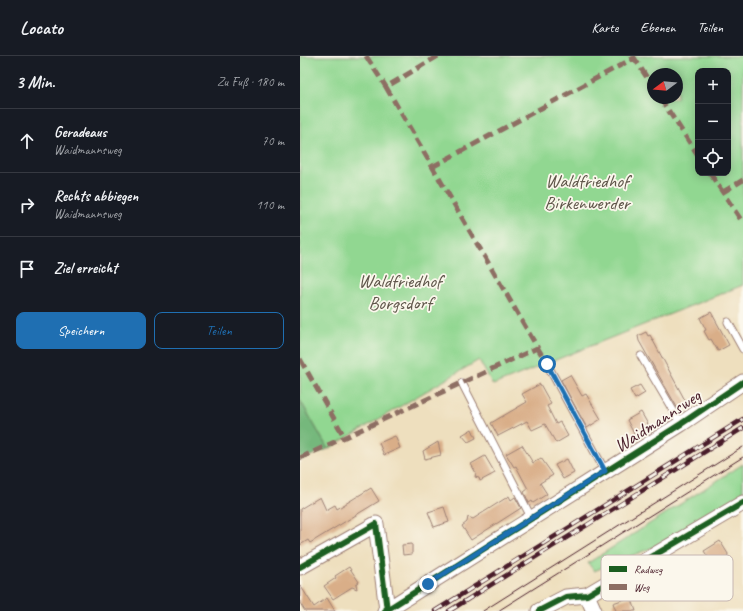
<!DOCTYPE html>
<html lang="de">
<head>
<meta charset="utf-8">
<style>
	:root { --surface:#171b24; --page:#242831; --text:#f1f3f6; --muted:#9ea1a6; --line:#363941; --accent:#1f6fb2 }
	body { margin:0; font-family:Caveat,sans-serif; background:var(--page); color:var(--text) }
	.controls { position:absolute; right:12px; top:12px; display:grid; overflow:hidden; border-radius:8px; box-shadow:0 2px 10px #0003 }
	.controls button { width:36px; height:36px; display:grid; place-items:center; padding:0; border:0; border-bottom:1px solid var(--line); background:var(--surface); color:var(--text); font:20px sans-serif }
	.compass { position:absolute; left:347px; top:12px; width:36px; height:36px; border-radius:50%; background:var(--surface); box-shadow:0 2px 10px #0003; rotate:254deg }
	.stop { position:absolute; width:12px; height:12px; margin:-9px; border:3px solid #1f6fb2; border-radius:50%; background:#fff }
	.stop.end { background:#1f6fb2; border-color:#fff; box-shadow:0 1px 4px #0008 }
	.list { margin:0; padding:0; list-style:none }
	h2 { display:flex; justify-content:space-between; align-items:center; height:52px; margin:0; padding:0 16px; font-size:17px }
	h2 small { font-size:13px; font-weight:400; color:var(--muted) }
	.list li { display:grid; grid-template-columns:26px 1fr auto; gap:12px; align-items:center; box-sizing:border-box; height:64px; padding:0 16px; border-top:1px solid var(--line) }
	.list b { display:block; font-size:15px; white-space:nowrap }
	.list p { margin:0; font-size:13px; white-space:nowrap; color:var(--muted) }
	.list em { font-size:13px; font-style:normal; color:var(--muted) }
	.actions { display:flex; gap:8px; padding:12px 16px }
	.actions a { flex:1; padding:9px 0; border:1px solid var(--accent); border-radius:8px; text-align:center; font-size:14px; color:var(--accent) }
	.actions .main { background:var(--accent); color:#fff }
	.icon { flex:none; width:22px; height:22px; fill:none; stroke:currentColor; stroke-width:2; stroke-linecap:round; stroke-linejoin:round }
	.map { position:relative; flex:none; width:443px; height:555px; overflow:hidden }
	header { display:flex; align-items:center; gap:24px; box-sizing:border-box; height:56px; padding:0 20px; background:var(--surface); border-bottom:1px solid var(--line) }
	header strong { font-size:19px }
	nav { display:flex; gap:22px; margin-inline-start:auto; font-size:14px }
	main { display:flex }
	aside { flex:1; background:var(--surface) }
	.map>svg:first-child { display:block }
	.green { fill:#91d791; stroke:#6e7b5e; fill-rule:evenodd }
	.forest { fill:#74b87b; stroke:#5f6c53 }
	.building { fill:#d9ae88 }
	.lines { fill:none; stroke-linecap:round; stroke-linejoin:round }
	.lane-casing { stroke:#9c7f74; stroke-width:9 }
	.street-casing { stroke:#9c7f74; stroke-width:17 }
	.lane { stroke:#fff; stroke-width:7 }
	.street { stroke:#fff; stroke-width:15 }
	.tram { stroke:#4a1f2b; stroke-width:1 }
	.rail-casing { stroke:#4a1f2b; stroke-width:4.5 }
	.rail { stroke:#fbf7ec; stroke-width:3; stroke-dasharray:9; stroke-linecap:butt }
	.quiet { stroke:#8d6e63; stroke-width:5; stroke-dasharray:10 5; stroke-linecap:butt }
	.cycleway-casing { stroke:#fbf7ec; stroke-width:8 }
	.cycleway { stroke:#1b5e20; stroke-width:6 }
	.route { stroke:#1f6fb2; stroke-width:5 }
	.labels { text-anchor:middle; stroke-width:3.5; stroke-linejoin:round; paint-order:stroke }
	.park-label { font-size:19px; fill:#5f564a; stroke:#fbf7ec }
	.street-label { font-size:19px; fill:#4a1f2b; stroke:#fbf7ec }
	.key { fill:#fbf7ec; stroke:#c6b6b2; stroke-width:1 }
	.key-label { font-size:11px; fill:#4a1f2b }
</style>
</head>
<body>
<header>
<strong>Locato</strong>
<nav><a>Karte</a><a>Ebenen</a><a>Teilen</a></nav>
</header>
<main>
<aside>
<h2>3 Min.<small>Zu Fuß · 180 m</small></h2>
<ul class="list">
<li><svg class="icon" aria-label="ahead" viewBox="0 0 24 24"><path d="M12 20V5M6 11l6-6 6 6"/></svg><div><b>Geradeaus</b><p>Waidmannsweg</p></div><em>70 m</em></li>
<li><svg class="icon" aria-label="right" viewBox="0 0 24 24"><path d="M7 20v-9h11M14 6l5 5-5 5"/></svg><div><b>Rechts abbiegen</b><p>Waidmannsweg</p></div><em>110 m</em></li>
<li><svg class="icon" aria-label="arrive" viewBox="0 0 24 24"><path d="M6 21V4h12l-3 4 3 4H6"/></svg><div><b>Ziel erreicht</b></div></li>
</ul>
<div class="actions"><a class="main">Speichern</a><a>Teilen</a></div>
</aside>
<div class="map">
<svg width="443" height="555" viewBox="0 0 443 555">
	<rect width="100%" height="100%" fill="#fbf7ec"/>
	<filter id="ink" filterUnits="userSpaceOnUse"><feTurbulence type="fractalNoise" baseFrequency=".025" numOctaves="2"/><feDisplacementMap in="SourceGraphic" scale="8" xChannelSelector="R" yChannelSelector="G"/><feConvolveMatrix kernelMatrix="1 2 1 2 8 2 1 2 1" color-interpolation-filters="sRGB"/></filter>
	<filter id="wash" filterUnits="userSpaceOnUse"><feTurbulence type="fractalNoise" baseFrequency=".012" numOctaves="4" result="noise"/><feDisplacementMap in="SourceGraphic" scale="16" xChannelSelector="R" yChannelSelector="G"/><feGaussianBlur stdDeviation="0.9" result="paint"/><feColorMatrix in="noise" values="0 0 0 0 0 0 0 0 0 0 0 0 0 0 0 0 0 1.4 0 .05"/><feComposite in="paint" operator="in"/></filter>
	<g filter="url(#wash)">
		<rect width="100%" height="100%" fill="#eedfbe"/>
		<path class="green" d="M0,0H443V229L193,329L179,304L28,393L0,344ZM398,15H428V117H398ZM353,18H377V42H353Z
			M443,408V439L366,486L294,515L288,507Z"/>
		<path class="forest" d="M0,344L28,393L0,404Z"/>
		<g id="blocks">
			<path class="building" d="M411,256L429,289L418,295L411,283L409,284L404,275L406,274L400,262Z
				M346,276L348,280L350,279L387,348L378,353L339,285L338,280Z
				M270,319L282,340L286,338L301,363L287,372L261,324Z
				M240,328L251,348L247,350L256,368L260,366L268,380L256,387L245,368L232,374L227,365L198,380L191,367L227,346L222,338Z
				M340,329L345,337L335,343L330,334Z
				M341,356L350,372L335,380L327,364Z
				M172,373L176,382L168,386L162,379Z
				M95,380L100,392L84,399L79,387Z
				M138,386L141,399L125,403L123,395Z
				M222,389L233,407L241,402L253,419L240,427L247,438L233,447L232,445L229,447L224,436L228,433L216,410L214,411L206,398Z
				M185,400L195,417L180,425L179,422L175,421L176,417L171,408Z
				M267,403L274,417L263,423L255,409Z
				M71,432L79,445L10,487L8,484L0,489V453L20,441L26,454L35,449L37,453Z
				M209,440L211,444L215,441L221,452L171,484L162,470L167,466L168,461L173,463Z
				M144,451L149,466L134,471L128,456Z
				M420,485L428,498L427,502L413,509L404,495Z
				M112,488V498L103,499L102,489Z
				M49,511L59,526L56,528L57,533L52,531L33,543L24,530L36,522L35,520Z
				M0,529L14,551L27,542L35,555H5L0,547Z
				M331,541L336,555H316L313,547Z"/>
		</g>
	</g>
	<g filter="url(#ink)">
		<use href="#blocks" fill-opacity="0" stroke="#9c7f74" stroke-width="1"/>
		<g class="lines">
			<g class="lane-casing">
				<path id="lane" d="M428,266L443,293
					M341,300L381,368
					M247,308L305,415
					M162,327L232,463"/>
			</g>
			<g class="street-casing">
				<path id="street" d="M0,511L76,468L87,554
					M287,539L294,555
					M85,555L381,368L443,326
					M239,555L266,541L287,539L443,447"/>
			</g>
			<use href="#lane" class="lane"/>
			<use href="#street" class="street"/>
			<path class="tram" d="M183,555L443,391
				M198,555L443,401"/>
			<g class="rail-casing">
				<path id="rail" d="M135,555L443,363
					M149,555L443,372"/>
			</g>
			<use href="#rail" class="rail"/>
			<path class="quiet" d="M66,0L86,31
				M138,0L86,31L247,308
				M333,0L353,31
				M360,42L398,99
				M132,111L334,2
				M410,117L443,167
				M423,136L443,124
				M0,303L45,382
				M0,402L237,292"/>
			<g class="cycleway-casing">
				<path id="cycleway" d="M0,511L76,468L87,554
					M85,555L381,368L443,326
					M239,555L266,541L287,539L443,447"/>
			</g>
			<use href="#cycleway" class="cycleway"/>
		</g>
	</g>
	<g class="lines" filter="url(#ink)">
		<path class="route" d="M128,528L305,415L247,308"/>
	</g>
	<g class="labels">
		<g class="park-label">
			<text x="287" y="131">Waldfriedhof<tspan x="287" dy="22">Birkenwerder</tspan></text>
			<text x="100" y="231">Waldfriedhof<tspan x="100" dy="22">Borgsdorf</tspan></text>
		</g>
		<g class="street-label">
			<text transform="translate(357 364) rotate(-33)" y="7">Waidmannsweg</text>
		</g>
	</g>
	<rect x="301" y="499" width="132" height="46" rx="6" class="key"/>
	<rect x="309" y="510" width="18" height="6" fill="#1b5e20"/>
	<rect x="309" y="528" width="18" height="6" fill="#8d6e63"/>
	<g class="key-label">
		<text x="334" y="517">Radweg</text>
		<text x="334" y="535">Weg</text>
	</g>
</svg>
<div class="controls">
<button>+</button>
<button>−</button>
<button><svg class="icon" aria-label="locate" viewBox="0 0 24 24"><circle cx="12" cy="12" r="6"/><path d="M12 2v4M12 18v4M2 12h4M18 12h4"/></svg></button>
</div>
<svg class="compass" viewBox="-18 -18 36 36"><path d="M0-13l5 13h-10z" fill="#e53935"/><path d="M0 13l5-13h-10z" fill="#9ea1a6"/></svg>
<div class="stop" style="left:247px;top:308px"></div>
<div class="stop end" style="left:128px;top:528px"></div>
</div>
</main>
</body>
</html>
